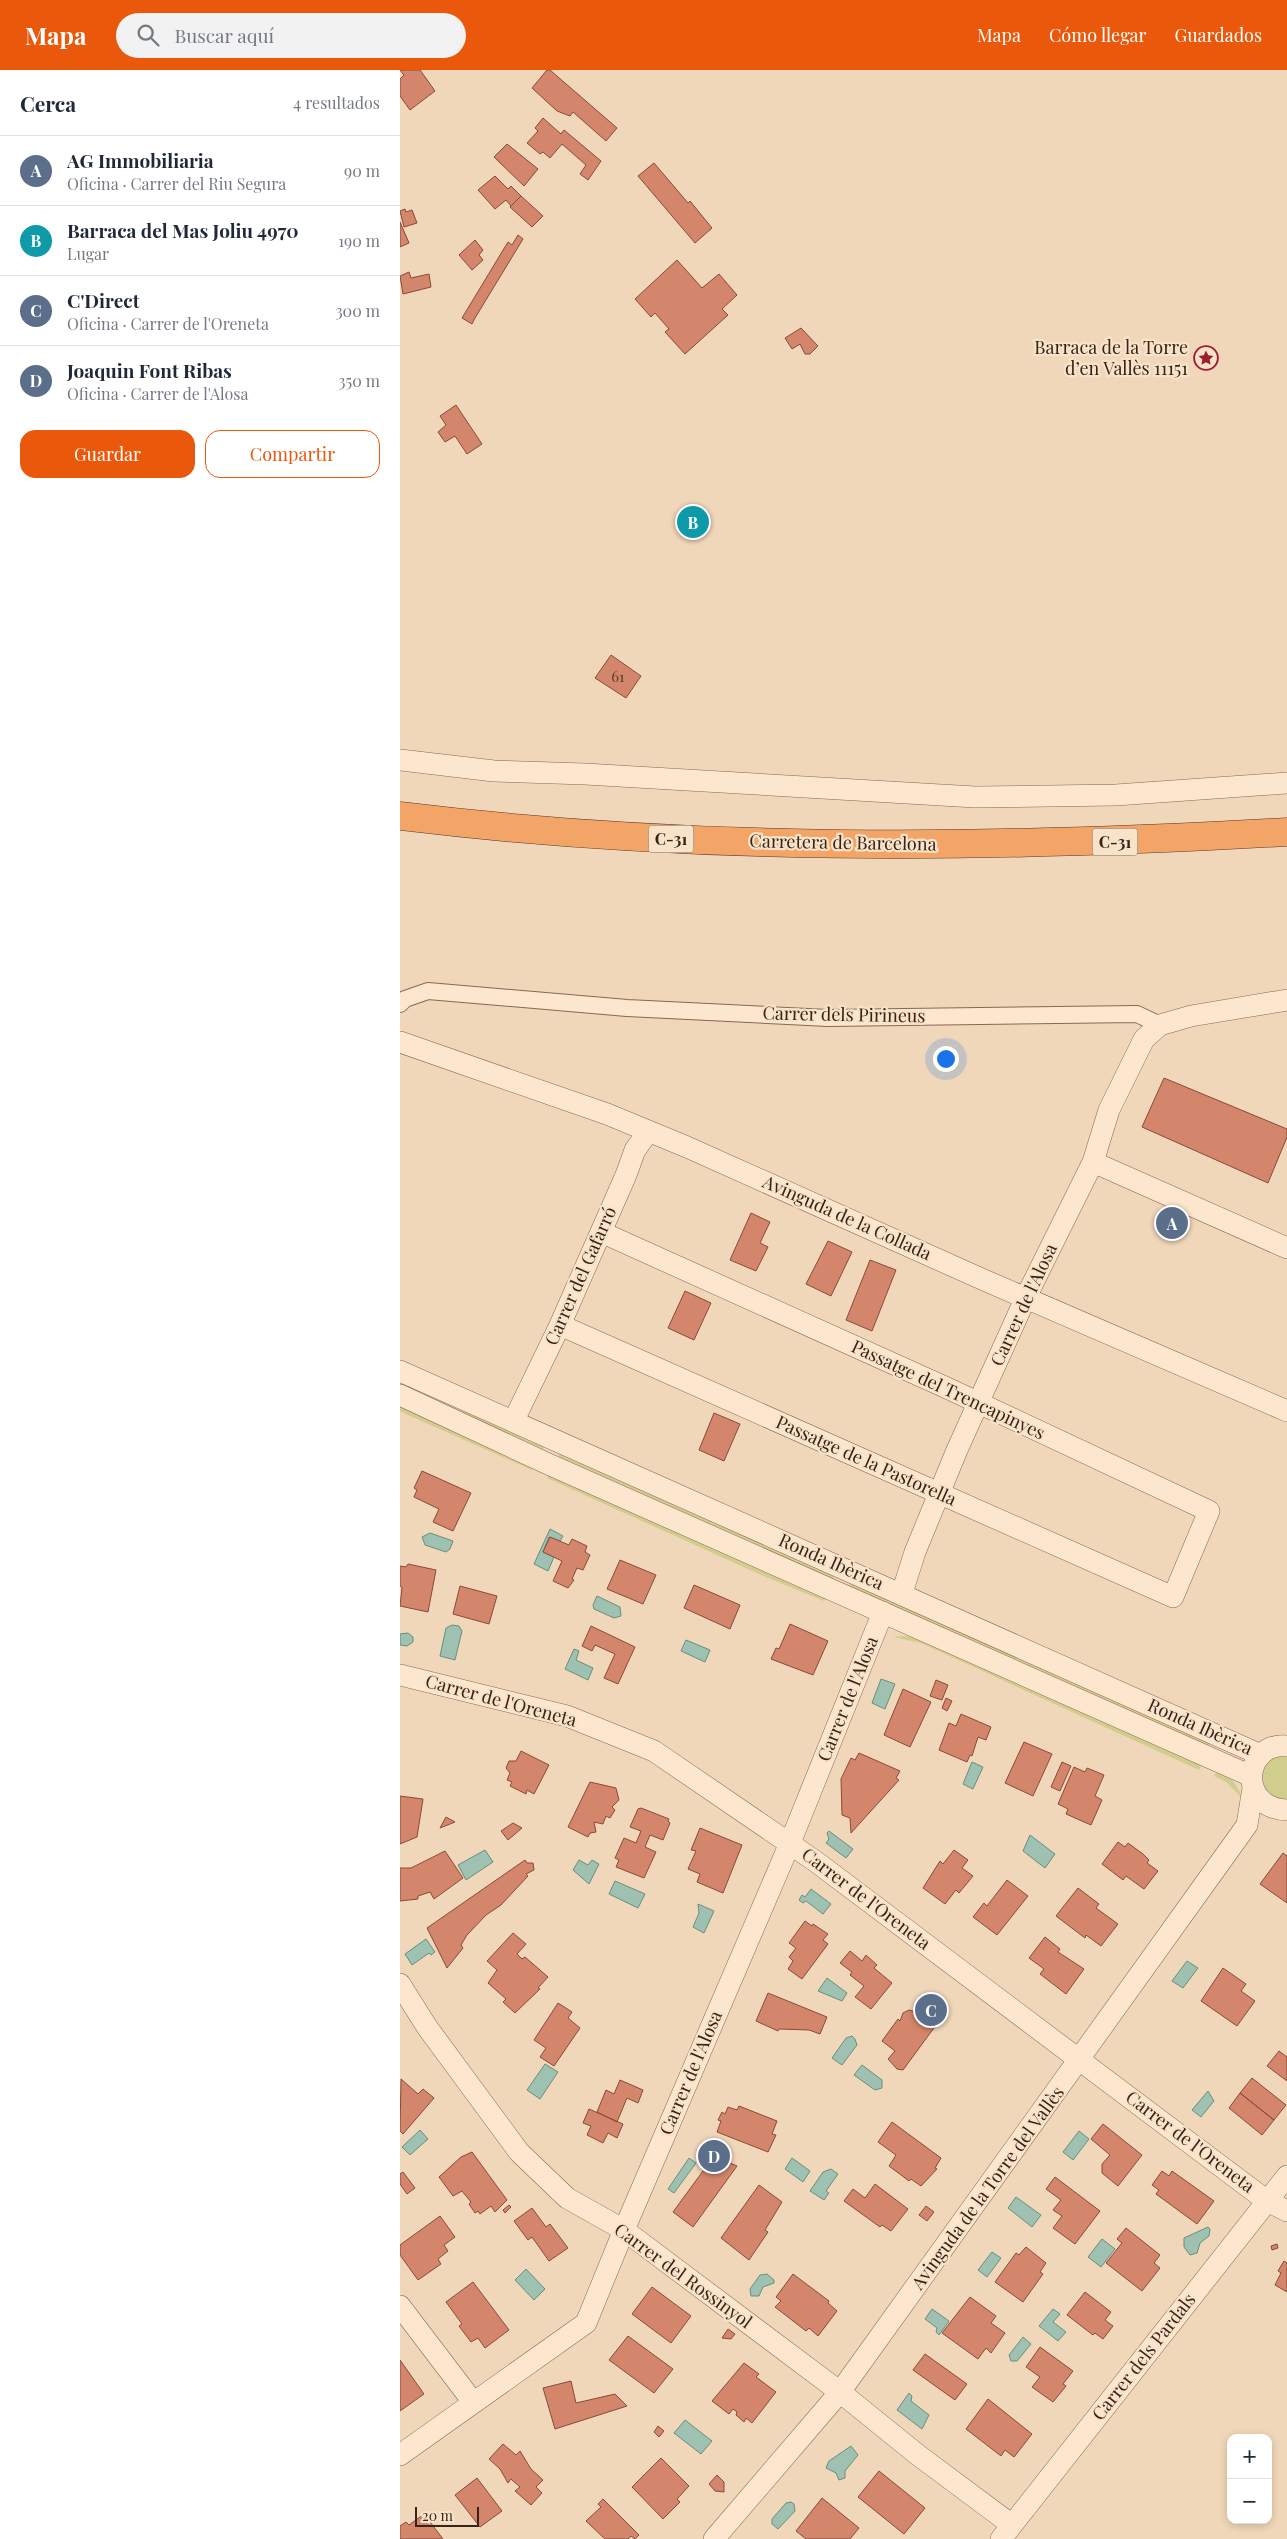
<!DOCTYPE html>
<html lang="es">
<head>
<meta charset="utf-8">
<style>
	:root { --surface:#fff; --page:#f2f2f3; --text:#1f2937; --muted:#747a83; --line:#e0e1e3; --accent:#ea580c }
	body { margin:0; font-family:"Playfair Display",serif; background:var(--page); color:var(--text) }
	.controls { position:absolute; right:15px; bottom:15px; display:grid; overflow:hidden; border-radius:10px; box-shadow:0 2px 8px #0003 }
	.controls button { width:45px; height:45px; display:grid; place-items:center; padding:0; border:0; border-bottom:1px solid var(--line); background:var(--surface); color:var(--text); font:25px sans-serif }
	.scale { position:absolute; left:15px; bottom:12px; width:64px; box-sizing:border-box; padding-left:5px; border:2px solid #362319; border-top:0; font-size:14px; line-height:18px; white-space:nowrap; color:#362319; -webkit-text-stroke:4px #f8e3c9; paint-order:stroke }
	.you { position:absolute; left:545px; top:988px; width:18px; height:18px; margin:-12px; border:4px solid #fff; border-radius:50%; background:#1a73e8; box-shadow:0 0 0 8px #1a73e833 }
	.badge { display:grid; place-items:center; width:32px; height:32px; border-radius:50%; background:var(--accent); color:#fff; font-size:16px; font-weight:700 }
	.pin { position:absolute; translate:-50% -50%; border:2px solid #fff; box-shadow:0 1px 5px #0006 }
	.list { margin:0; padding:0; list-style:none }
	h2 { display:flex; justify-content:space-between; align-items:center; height:65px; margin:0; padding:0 20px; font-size:21px }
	h2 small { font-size:16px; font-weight:400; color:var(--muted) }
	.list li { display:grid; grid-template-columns:32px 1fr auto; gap:15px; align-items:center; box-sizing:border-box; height:70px; padding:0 20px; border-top:1px solid var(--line) }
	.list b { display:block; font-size:19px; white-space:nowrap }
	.list p { margin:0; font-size:16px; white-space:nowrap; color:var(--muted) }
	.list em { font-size:16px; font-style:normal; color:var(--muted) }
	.actions { display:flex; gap:10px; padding:15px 20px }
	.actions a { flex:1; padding:11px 0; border:1px solid var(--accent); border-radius:15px; text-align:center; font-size:18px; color:var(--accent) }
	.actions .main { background:var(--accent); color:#fff }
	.icon { flex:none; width:28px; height:28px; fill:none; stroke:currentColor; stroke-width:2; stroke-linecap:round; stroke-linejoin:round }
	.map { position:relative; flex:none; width:887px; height:2469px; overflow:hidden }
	header { display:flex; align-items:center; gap:30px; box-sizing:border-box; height:70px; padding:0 25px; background:var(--accent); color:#fff }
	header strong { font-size:24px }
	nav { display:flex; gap:28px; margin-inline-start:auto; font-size:18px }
	.search { width:350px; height:45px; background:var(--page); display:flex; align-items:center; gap:12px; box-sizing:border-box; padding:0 18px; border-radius:28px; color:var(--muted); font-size:19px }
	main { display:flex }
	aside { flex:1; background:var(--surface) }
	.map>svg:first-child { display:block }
	.green { fill:#d0cd8d }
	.water { fill:#9ec1b1; stroke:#668f7e }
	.building { fill:#d3866b; stroke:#8a4a36 }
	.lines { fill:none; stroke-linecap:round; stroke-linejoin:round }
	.pedestrian-casing { stroke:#896753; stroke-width:18 }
	.minor-casing { stroke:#896753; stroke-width:22 }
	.trunk-casing { stroke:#563628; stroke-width:29 }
	.pedestrian { stroke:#fce6cd; stroke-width:16 }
	.minor { stroke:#fce6cd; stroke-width:21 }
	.trunk { stroke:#f2a566; stroke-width:28 }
	.labels { text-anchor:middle; stroke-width:4.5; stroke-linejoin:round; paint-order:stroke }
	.number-label { font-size:15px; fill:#5d3c2e }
	.shield { fill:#f8e3c9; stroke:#705d4e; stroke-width:1 }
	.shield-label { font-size:16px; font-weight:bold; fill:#362319 }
	.poi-label { font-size:18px; fill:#362319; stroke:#f8e3c9; text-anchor:end }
	.street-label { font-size:18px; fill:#362319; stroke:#f8e3c9 }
</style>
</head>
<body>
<header>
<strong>Mapa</strong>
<div class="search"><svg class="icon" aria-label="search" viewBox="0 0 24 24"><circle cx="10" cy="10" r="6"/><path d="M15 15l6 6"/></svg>Buscar aquí</div>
<nav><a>Mapa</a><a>Cómo llegar</a><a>Guardados</a></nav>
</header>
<main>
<aside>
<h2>Cerca<small>4 resultados</small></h2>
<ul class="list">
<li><span class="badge" style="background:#5c6f8a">A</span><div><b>AG Immobiliaria</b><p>Oficina · Carrer del Riu Segura</p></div><em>90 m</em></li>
<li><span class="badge" style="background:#0f9aa8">B</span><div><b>Barraca del Mas Joliu 4970</b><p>Lugar</p></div><em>190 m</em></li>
<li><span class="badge" style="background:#5c6f8a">C</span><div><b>C'Direct</b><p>Oficina · Carrer de l'Oreneta</p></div><em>300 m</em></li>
<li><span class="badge" style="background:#5c6f8a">D</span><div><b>Joaquin Font Ribas</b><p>Oficina · Carrer de l'Alosa</p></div><em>350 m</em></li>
</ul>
<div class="actions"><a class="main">Guardar</a><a>Compartir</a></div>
</aside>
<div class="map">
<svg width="887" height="2469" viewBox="0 0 887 2469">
	<rect width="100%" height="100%" fill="#f1d7b9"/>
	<path class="green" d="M0,1310L145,1375L143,1379L0,1317Z
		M0,1337L134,1395L132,1400L8,1345L0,1341Z
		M161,1381L436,1503L433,1509L158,1386Z
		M150,1402L426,1527L424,1531L359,1504L147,1408Z
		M451,1512L811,1671L808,1678L449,1517Z
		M506,1566L519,1568L802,1693L799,1700L521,1573L493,1567Z
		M880,1683L887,1685V1730L871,1728C856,1708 860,1696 880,1683Z
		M817,1700C830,1705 838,1715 842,1728L826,1712L814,1706Z"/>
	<path class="water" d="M150,1459L163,1466L160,1471L149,1467L143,1482L154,1487L148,1501L134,1494Z
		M30,1463L53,1471L50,1479L46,1482L25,1475L22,1467Z
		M197,1526L220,1537L221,1546L214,1548L194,1539L193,1535Z
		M52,1555L59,1556L62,1561L55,1590L40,1586L46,1558Z
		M8,1563L13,1567V1572L7,1576L0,1575V1564Z
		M286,1570L310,1580L305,1592L281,1581Z
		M174,1579L179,1581L176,1590L193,1598L188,1610L165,1599Z
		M481,1609L495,1614L485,1639L472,1633Z
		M572,1692L583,1697L573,1719L563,1714Z
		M429,1761L453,1779L446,1788L426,1773L429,1769L427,1763Z
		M630,1765L655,1784L645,1798L623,1781Z
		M85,1780L93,1792L66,1810L58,1795Z
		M179,1790L188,1795L192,1790L199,1794L189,1814L173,1800Z
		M215,1811L245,1824L238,1838L209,1824Z
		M411,1819L431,1834L423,1844L406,1831L403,1833L399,1830L402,1825L405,1827Z
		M298,1834L314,1841L304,1863L293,1857L299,1843Z
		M26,1869L35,1882L31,1885L29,1883L12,1895L5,1884Z
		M787,1891L798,1898L783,1918L772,1911Z
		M427,1908L447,1923L442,1931L418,1921Z
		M452,1966L455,1969L457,1975L442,1995L432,1988L446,1968Z
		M145,1994L158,2002L140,2029L127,2020Z
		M462,1995L482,2010V2018L475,2020L454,2005Z
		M808,2021L814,2031L801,2047L792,2040Z
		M20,2060L28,2069L10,2085L2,2077Z
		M679,2061L689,2069L673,2090L663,2082Z
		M289,2088L296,2093L274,2123L268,2119Z
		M392,2088L410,2101L403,2112L385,2099Z
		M431,2099L438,2104L426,2121L429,2123L424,2130L410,2121L423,2102Z
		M616,2127L641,2145L632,2157L608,2138Z
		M808,2157L810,2159L809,2166L800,2173L797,2183L790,2185L784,2177V2168Z
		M702,2169L715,2179L701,2197L688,2187Z
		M592,2182L601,2188L587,2207L578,2200Z
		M126,2199L145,2219L134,2230L115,2210Z
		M367,2204L374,2210V2213L363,2217L359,2226H351L350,2219L360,2205Z
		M532,2239L549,2251L539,2265L536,2262L537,2258L525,2249Z
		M653,2239L660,2244L653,2252L666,2262L658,2271L639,2256Z
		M623,2267L631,2274L617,2291H611L609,2285Z
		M509,2323L512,2326L511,2331L529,2345L522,2359L497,2340Z
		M285,2350L312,2371L301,2384L274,2363Z
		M451,2376L458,2385L445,2401V2408L439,2410L436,2403L426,2398L429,2391Z
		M391,2432L394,2434L395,2441L378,2459L372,2454V2449L386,2433Z"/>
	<path class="building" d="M0,0H20L35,21L10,40L0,26V9L4,5Z
		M147,0H150L217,58L206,71L173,42L170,46L157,41L132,18Z
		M143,48L161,64L164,60L201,91L188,110L180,104L186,95L162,74L150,88L143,82L140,84L127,73L138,61L135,58Z
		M107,74L138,99L124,116L94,87Z
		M254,93L288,133L290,131L312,158L295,173L238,106Z
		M95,106L108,119L111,116L121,126L111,136L106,130L95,139L78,120Z
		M121,126L143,146L132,157L110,137Z
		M5,139L6,142L12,140L17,153L4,157L0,141Z
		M0,152L9,173L0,177Z
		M118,165L123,169L75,248L72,254L62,248L108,172L112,175Z
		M75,170L83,180L79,185L83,190L72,200L59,185Z
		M277,190L302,218L319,204L337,225L322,239L328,245L285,284L265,262L269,259L255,243L251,247L235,229Z
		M9,202L11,208L29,204L31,217L3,224L0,206Z
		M401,258L418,276L410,284H405L400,274L392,279L385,268Z
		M56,335L82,374L67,384L55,366L45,372L38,362L46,355L40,346Z
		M211,585L241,606L226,628L195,608Z
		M764,1008L887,1059V1067L868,1113L742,1057Z
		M351,1143L370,1152L360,1173L368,1177L356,1201L330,1190Z
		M428,1171L452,1182L431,1226L406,1214Z
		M470,1190L496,1200L472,1261L446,1250Z
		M285,1221L311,1233L294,1270L268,1258Z
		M314,1343L340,1354L324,1391L299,1380Z
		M22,1401L71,1423L53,1461L33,1452L39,1439L14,1427L17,1420L14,1418Z
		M150,1467L169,1475L172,1469L187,1476L185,1482L190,1485L183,1500L177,1498L172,1509L174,1510L168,1518L153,1511L162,1491L143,1482Z
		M220,1490L256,1505L243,1534L207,1519Z
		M8,1494L36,1500L28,1542L0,1536L2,1517L0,1516V1496L6,1497Z
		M294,1515L340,1535L330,1559L284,1538Z
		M60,1516L97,1526L89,1554L53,1544Z
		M390,1554L428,1571L413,1605L371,1589L376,1578L379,1579Z
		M191,1556L235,1577L218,1614L204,1608L215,1584L195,1575L192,1581L182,1576Z
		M536,1610L548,1615L542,1630L530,1626Z
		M503,1619L531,1632L510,1677L484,1665Z
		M546,1628L552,1631L547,1641L542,1638Z
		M561,1644L591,1657L586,1670L578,1667L572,1686L570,1685L567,1692L539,1680L549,1653L556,1656Z
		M624,1672L652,1684L633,1726L605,1713Z
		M121,1681L149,1695L134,1724L127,1720L126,1724L110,1716L112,1712L107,1710L110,1703L106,1698L109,1691H116Z
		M459,1683L500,1701L496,1708L499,1710L451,1763L450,1748L442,1745L441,1709L451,1688L455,1690Z
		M662,1692L671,1696L660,1721L651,1717Z
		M674,1697L685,1702L687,1698L704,1705L695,1726L702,1730L691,1755L666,1744L668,1739L658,1734Z
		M190,1712L216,1718L219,1730L212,1737L215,1740L210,1748L206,1746L203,1754L194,1752L196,1762L190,1763L188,1767L168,1757Z
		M0,1726L23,1729L17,1767L0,1774Z
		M241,1738L269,1749L268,1751L270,1753L263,1770L250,1765L245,1777L256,1782L244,1808L216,1797L219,1790L215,1788L224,1768L236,1773L241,1761L230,1757L238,1739Z
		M46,1747L55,1752L40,1758Z
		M113,1753L122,1758L108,1770L101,1761Z
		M300,1758L342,1775L323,1823L297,1812L300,1804L288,1799L296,1781L291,1780Z
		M718,1772L725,1777L728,1773L743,1784L749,1790L747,1793L758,1801L744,1819L726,1806L723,1810L702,1794Z
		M554,1780L568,1790L562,1798L573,1806L559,1823L556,1820L545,1834L523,1818L540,1791L543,1794Z
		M45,1781L63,1808L34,1829L30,1822L18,1826V1829L0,1831V1798H11Z
		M883,1783L887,1786V1833L860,1814Z
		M125,1790L127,1793H133L134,1800L126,1804L128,1806L101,1835L86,1845L67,1865L61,1875L63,1878L47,1898L27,1858Z
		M607,1810L628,1826L597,1865L573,1847L584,1833L587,1836Z
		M678,1818L699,1834L696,1838L718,1854L701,1876L686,1865L685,1868L656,1846Z
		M405,1851L412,1856L413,1854L428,1864L423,1870L428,1874L402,1909L388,1899L393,1891L389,1887L396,1878L389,1873Z
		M113,1863L126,1874L117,1884L122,1889L125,1887L148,1907L138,1918L140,1919L115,1943L103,1932L106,1929L88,1913L97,1900L87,1891Z
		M645,1867L660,1879L658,1882L684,1899L666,1924L640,1904L644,1899L629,1888Z
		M450,1881L462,1891L466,1885L477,1895L474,1898L492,1913L471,1939L455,1927L464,1916L450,1905L452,1902L440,1893Z
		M823,1898L846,1914L841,1921L855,1931L837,1956L801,1931Z
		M368,1923L427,1947L420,1964L409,1960L379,1959L378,1961L356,1951Z
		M158,1933L172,1942L168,1948L180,1958L154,1996L140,1987L146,1978L134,1970Z
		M523,1934L542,1947L503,2000L497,1999L488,1989L495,1981L482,1971L498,1949L500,1951L503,1943L509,1940L516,1942Z
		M879,1981L887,1987V2011L867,1996Z
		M852,2008L886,2035L874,2050L840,2023Z
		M1,2009L18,2024L23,2019L34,2028L3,2064L0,2061Z
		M220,2010L243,2020L238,2033L227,2028L217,2052L197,2042L206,2020L214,2024Z
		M840,2023L874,2050L862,2065L829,2038Z
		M339,2036L377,2051L372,2064L376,2065L368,2082L317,2062L321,2051L318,2050L322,2042L325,2044L328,2037L337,2040Z
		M189,2039L223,2054L217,2068L208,2063L203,2073L187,2065L191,2056L183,2053Z
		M492,2052L541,2088L535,2098L537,2099L521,2116L511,2109L509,2111L489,2096L496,2085L478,2072Z
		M703,2054L742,2085L718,2116L702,2103V2094L710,2085L691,2069Z
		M72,2082L107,2130L95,2142L91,2136L80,2144L78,2141L75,2143L69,2134L71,2132L62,2121L53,2126L39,2107L61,2087Z
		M314,2086L337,2096L293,2157L273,2142Z
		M762,2101L769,2106L772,2101L814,2131L797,2154L756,2124L759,2120L752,2115Z
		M3,2102L15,2118L7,2124L0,2114V2104Z
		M655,2107L700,2141L675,2174L653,2158L662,2146L653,2140L661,2130L646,2119Z
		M475,2114L508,2139L491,2161L482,2155L480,2157L444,2131L453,2119L465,2128Z
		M359,2115L382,2132L365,2160L368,2162L349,2190L321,2168Z
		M109,2135L111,2137L105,2143L103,2140Z
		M526,2136L534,2142L527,2151L519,2145Z
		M132,2138L146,2157L150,2154L168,2178L149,2191L132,2167L128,2170L114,2151Z
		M40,2146L55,2167L44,2175L48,2181L38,2189L41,2194L18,2210L0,2185V2175Z
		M726,2158L760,2185L754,2193L760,2198L742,2221L706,2193L722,2173L717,2169Z
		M877,2174L878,2178L872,2180L871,2176Z
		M626,2177L646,2193L640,2202L643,2204L623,2232L595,2212L616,2183L619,2185Z
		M884,2191L887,2193V2222L875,2215L881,2203L878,2201Z
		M393,2204L429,2231L428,2233L437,2241L418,2266L409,2258L406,2261L375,2237L381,2231L376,2227Z
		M73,2212L109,2260L85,2278L78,2268L71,2272L59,2256L62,2254L46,2232Z
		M252,2217L291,2246L271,2273L232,2244Z
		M685,2222L711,2242L705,2250L713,2256L703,2269L695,2263L693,2265L667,2245Z
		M570,2227L596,2246L591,2253L605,2263L591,2283L586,2278L578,2289L542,2263Z
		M328,2259L335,2264L331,2269L322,2268Z
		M228,2266L273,2299L254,2323L209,2290Z
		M640,2277L673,2301L663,2314L666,2316L653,2332L632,2317L640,2307L626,2297Z
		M525,2284L567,2314L555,2330L513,2300Z
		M0,2290L24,2324L0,2341Z
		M344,2293L359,2304L356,2307L376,2322L352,2353L346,2348L344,2352L336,2345L337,2342L333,2339L329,2344L312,2331Z
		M171,2311L176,2333L215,2324L227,2336L155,2359L143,2318Z
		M588,2329L632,2364L614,2387L605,2380L601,2386L566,2359Z
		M258,2356L264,2361L259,2367L254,2362Z
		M103,2374L116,2385L120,2381L131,2399L143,2410L136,2417L142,2423L131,2435L115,2421L120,2417L111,2409L108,2413L100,2399L89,2389Z
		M261,2388L289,2416L277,2429L280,2432L263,2449L232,2417Z
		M479,2401L525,2438L504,2464L458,2427Z
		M317,2405L324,2412V2422L315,2421L309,2414Z
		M77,2408L102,2441L80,2457L55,2425Z
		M422,2428L459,2458L450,2469H406L396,2461Z
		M203,2429L239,2465L235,2469L231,2466L228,2469H205L186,2451L201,2437L198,2434Z
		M24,2444L43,2469H0V2456L6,2452L9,2455Z"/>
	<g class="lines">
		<g class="pedestrian-casing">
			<path id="pedestrian" d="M0,934L5,929L28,921L227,938L428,948L737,944L760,955"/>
		</g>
		<g class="minor-casing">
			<path id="minor" d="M0,690L94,701L185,704L575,727L716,725L887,713
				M0,972L207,1044L287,1077L584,1210L887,1341
				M693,1092L887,1178
				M160,1255L773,1527L809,1441L547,1318L201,1162
				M0,1301L861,1685
				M0,1325L146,1393L851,1706
				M114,1350L160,1255L226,1105L235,1080L248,1062
				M502,1523L515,1482L557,1380L626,1227L693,1092L709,1040L744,969L760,955L791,946L887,930
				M0,1605L167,1646L254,1681L415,1791L867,2131L887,2141
				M887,1676C843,1672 837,1738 887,1740
				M0,1914L27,1957L119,2082L167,2128L224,2160L440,2322L518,2385L612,2455
				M0,2236L73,2332
				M0,2385L186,2253L224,2160L390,1773L483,1542
				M314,2469L440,2322L847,1755L853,1718
				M601,2469L887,2106"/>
		</g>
		<g class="trunk-casing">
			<path id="trunk" d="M0,746C294,782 591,779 887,762"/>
		</g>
		<use href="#pedestrian" class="pedestrian"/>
		<use href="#minor" class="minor"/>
		<use href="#trunk" class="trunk"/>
	</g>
	<defs>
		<g id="sight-ring" transform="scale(1.25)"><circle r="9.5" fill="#f8e3c9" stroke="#9d1d33" stroke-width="1.5"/><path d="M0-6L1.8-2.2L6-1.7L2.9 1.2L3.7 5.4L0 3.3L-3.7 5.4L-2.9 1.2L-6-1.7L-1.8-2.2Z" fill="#9d1d33"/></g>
	</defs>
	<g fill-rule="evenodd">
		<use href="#sight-ring" x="806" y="288"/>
	</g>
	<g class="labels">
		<g class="number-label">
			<text x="218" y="612">61</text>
		</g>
		<g class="shield">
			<rect x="248.5" y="755.5" width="45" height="27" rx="4"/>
			<rect x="692.5" y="758.5" width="45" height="27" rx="4"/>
		</g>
		<g class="shield-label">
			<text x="271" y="775">C-31</text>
			<text x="715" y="778">C-31</text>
		</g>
		<g class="poi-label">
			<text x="788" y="284">Barraca de la Torre<tspan x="788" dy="21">d’en Vallès 11151</tspan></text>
		</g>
		<g class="street-label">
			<text transform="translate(443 773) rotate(1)" y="6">Carretera de Barcelona</text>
			<text transform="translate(444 945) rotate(1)" y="6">Carrer dels Pirineus</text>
			<text transform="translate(447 1148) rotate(24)" y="6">Avinguda de la Collada</text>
			<text transform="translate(181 1206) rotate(-66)" y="6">Carrer del Gafarró</text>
			<text transform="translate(624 1235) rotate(-65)" y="6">Carrer de l'Alosa</text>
			<text transform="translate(548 1320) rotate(25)" y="6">Passatge del Trencapinyes</text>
			<text transform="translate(466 1391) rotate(24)" y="6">Passatge de la Pastorella</text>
			<text transform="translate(431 1492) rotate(24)" y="6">Ronda Ibèrica</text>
			<text transform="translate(448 1629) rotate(-68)" y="6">Carrer de l'Alosa</text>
			<text transform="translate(101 1631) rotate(15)" y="6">Carrer de l'Oreneta</text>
			<text transform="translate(800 1657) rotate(24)" y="6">Ronda Ibèrica</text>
			<text transform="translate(466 1829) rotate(37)" y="6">Carrer de l'Oreneta</text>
			<text transform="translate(291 2003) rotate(-67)" y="6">Carrer de l'Alosa</text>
			<text transform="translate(790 2072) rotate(37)" y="6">Carrer de l'Oreneta</text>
			<text transform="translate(588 2118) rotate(-54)" y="6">Avinguda de la Torre del Vallès</text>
			<text transform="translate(283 2206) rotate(36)" y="6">Carrer del Rossinyol</text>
			<text transform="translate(744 2287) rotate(-52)" y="6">Carrer dels Pardals</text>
		</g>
	</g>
</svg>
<div class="controls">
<button>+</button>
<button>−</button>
</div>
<div class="scale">20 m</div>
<div class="you"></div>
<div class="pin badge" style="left:772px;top:1153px;background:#5c6f8a">A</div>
<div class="pin badge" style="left:293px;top:452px;background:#0f9aa8">B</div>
<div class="pin badge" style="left:531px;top:1940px;background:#5c6f8a">C</div>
<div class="pin badge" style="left:314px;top:2086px;background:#5c6f8a">D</div>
</div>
</main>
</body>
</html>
